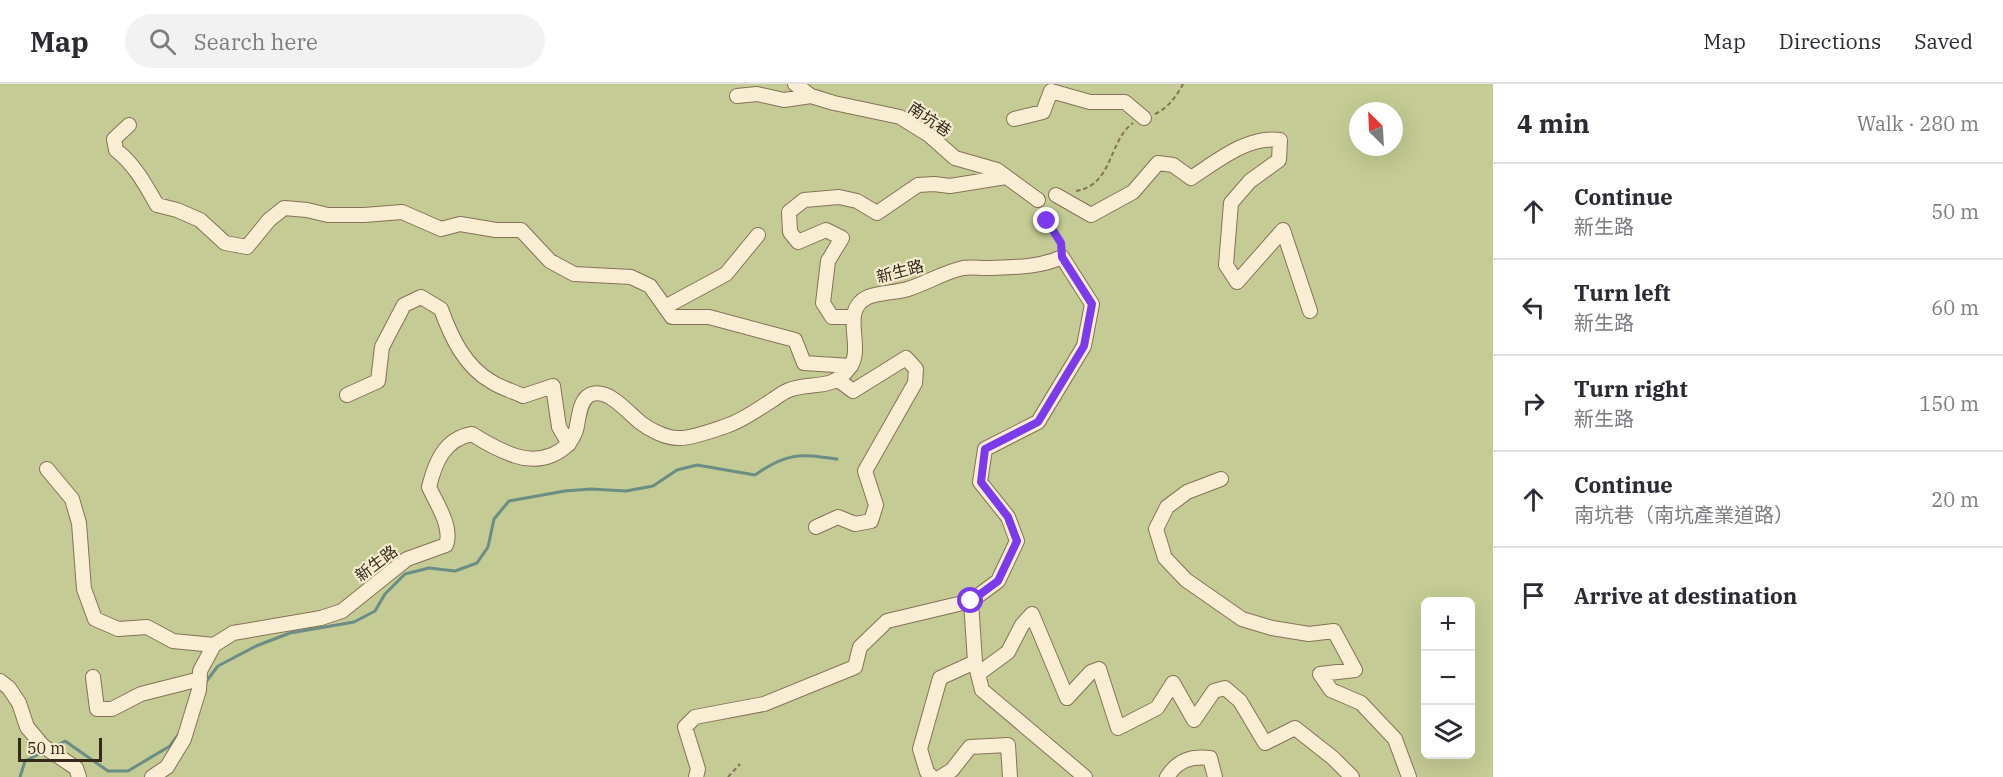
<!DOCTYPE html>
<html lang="en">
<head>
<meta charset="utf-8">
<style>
	:root { --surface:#fff; --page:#f2f2f3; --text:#2b2b33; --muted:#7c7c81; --line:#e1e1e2 }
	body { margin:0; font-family:"IBM Plex Serif","Noto Sans TC",serif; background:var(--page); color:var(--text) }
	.controls { position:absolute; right:18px; bottom:18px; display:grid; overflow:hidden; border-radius:9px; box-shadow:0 6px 24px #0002 }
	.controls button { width:54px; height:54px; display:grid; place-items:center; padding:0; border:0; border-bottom:2px solid var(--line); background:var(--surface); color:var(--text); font:30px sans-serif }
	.compass { position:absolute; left:1349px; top:18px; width:54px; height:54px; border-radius:50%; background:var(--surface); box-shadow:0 6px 24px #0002; rotate:336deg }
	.scale { position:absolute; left:18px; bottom:15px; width:84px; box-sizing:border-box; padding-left:6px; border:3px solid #36291c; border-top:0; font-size:16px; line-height:21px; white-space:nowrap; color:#36291c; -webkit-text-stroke:4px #f5ebcf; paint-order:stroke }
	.stop { position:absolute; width:18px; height:18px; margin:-14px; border:4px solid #7c3aed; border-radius:50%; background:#fff }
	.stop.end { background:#7c3aed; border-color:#fff; box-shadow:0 2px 6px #0008 }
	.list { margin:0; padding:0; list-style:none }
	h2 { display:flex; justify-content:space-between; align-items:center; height:78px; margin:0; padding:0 24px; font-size:26px }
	h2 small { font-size:20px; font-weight:400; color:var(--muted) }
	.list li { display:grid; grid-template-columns:39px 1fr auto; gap:18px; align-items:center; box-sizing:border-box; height:96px; padding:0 24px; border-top:2px solid var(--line) }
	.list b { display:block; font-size:22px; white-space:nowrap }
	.list p { margin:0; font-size:20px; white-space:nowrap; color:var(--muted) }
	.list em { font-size:20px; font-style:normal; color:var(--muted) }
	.icon { flex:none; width:33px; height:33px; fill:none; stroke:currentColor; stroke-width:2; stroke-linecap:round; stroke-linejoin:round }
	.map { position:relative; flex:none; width:1493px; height:693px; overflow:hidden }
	header { display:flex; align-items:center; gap:36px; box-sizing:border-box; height:84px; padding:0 30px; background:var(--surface); border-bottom:2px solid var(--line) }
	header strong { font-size:28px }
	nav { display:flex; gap:33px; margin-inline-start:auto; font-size:21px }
	.search { width:420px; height:54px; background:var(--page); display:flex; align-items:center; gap:15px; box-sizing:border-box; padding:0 21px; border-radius:33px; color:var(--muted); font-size:22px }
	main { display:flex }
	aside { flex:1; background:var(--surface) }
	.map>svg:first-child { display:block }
	.green { fill:#c4cb94; fill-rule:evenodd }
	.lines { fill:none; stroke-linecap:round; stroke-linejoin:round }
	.stream { stroke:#6a8d85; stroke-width:3 }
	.minor-casing { stroke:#877158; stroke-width:16 }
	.path { stroke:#877158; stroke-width:2; stroke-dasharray:4.5 3; stroke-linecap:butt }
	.minor { stroke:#f9eed3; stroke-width:14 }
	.route { stroke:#7c3aed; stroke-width:8 }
	.labels { text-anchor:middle; stroke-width:4.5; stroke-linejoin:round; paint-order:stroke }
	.street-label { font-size:16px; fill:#36291c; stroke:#f5ebcf }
</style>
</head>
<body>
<header>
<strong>Map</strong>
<div class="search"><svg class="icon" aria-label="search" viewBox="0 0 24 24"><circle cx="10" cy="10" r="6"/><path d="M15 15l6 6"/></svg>Search here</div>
<nav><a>Map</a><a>Directions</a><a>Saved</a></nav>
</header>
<main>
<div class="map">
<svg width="1493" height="693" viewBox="0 0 1493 693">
	<rect width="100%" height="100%" fill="#eee0c0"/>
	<path class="green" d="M0,0H1493V693H0ZM1358,27H1394V63H1358ZM1426,518H1470V670H1426Z"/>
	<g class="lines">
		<path class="stream" d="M205,599L218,582L256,562L290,549L354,538L375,527L385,510L405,490L429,484L455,487L477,479L488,463L494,435L509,417L565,407L591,405L626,407L653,402L677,386L697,381L755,391C788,368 799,370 837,375
			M54,663L65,657L108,687H128L170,662L181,647
			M20,693L25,677L45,667"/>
		<g class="minor-casing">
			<path id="minor" d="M795,0L811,12L834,19L900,33L929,51L955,74L997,86L1038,116
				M737,12L757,10L784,16L811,12
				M1014,35L1043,28L1051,7L1090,18H1125L1144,34
				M129,41L114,55L116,66C135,81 145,100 157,121L177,126L200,136L225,159L247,163L269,136L284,124L307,126L328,131H364L402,128L441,145L460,140L496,146H521L550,177L574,190L631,193L650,202L672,233H709L795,256L804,279L851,282
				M1056,111L1091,131L1133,108L1158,79L1173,81L1191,94C1216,78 1248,51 1280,56L1279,76L1250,97L1231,119L1226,181L1237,198L1283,146L1310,227
				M665,223L726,190L758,151
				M853,233H832L823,219L828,177L842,154L826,146L798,158L790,148L789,128L804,116L839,113L857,117L877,129L918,101L934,100L950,102L1006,93
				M347,311L378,297L382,263L404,221L421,213L441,225C451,253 465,283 492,298C501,304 513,307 523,312L553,302L559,343L569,360
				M47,385L72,415L79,439L84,505L95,535L118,545L147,543L173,557L214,561
				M1221,395L1187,408L1167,423L1156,445L1165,474L1186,496L1242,535L1272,544L1309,550L1334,547L1355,586L1320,590L1331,606L1361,619L1395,655L1409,693
				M816,443L838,433L855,440L871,437L876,421L865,387L915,299L916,285L906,274L853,307L837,295
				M971,517L975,578L982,606L1085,693
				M978,590L1008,568L1022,541L1032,530L1067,614L1091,588L1099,585L1118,644L1157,624L1173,599L1194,636L1214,607L1225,604L1240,617L1265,659L1295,644L1333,674L1352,693
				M93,593L97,625H112L141,610L200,595
				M0,597L9,604L19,619L27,643L43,662L76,684L79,693
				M152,693L167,683L184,655L199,606L200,587L214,561L233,549L321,534L342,527L407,475L446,461C453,443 436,419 429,403C435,379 444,355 472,350C486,359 501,367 516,372C540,380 568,370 576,346C579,335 579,314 592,310C610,305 628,329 641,339C650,346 666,354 678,354C690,355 714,346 726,342C744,336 758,325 774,315C778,312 784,308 789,306C812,297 832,308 850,283C865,263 839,226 868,213C881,208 895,209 908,205C927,199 944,188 963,184C970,183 979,184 986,184C1011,183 1039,184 1062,173L1092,220L1084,262L1038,338L985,365L980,398L1008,433L1017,457L998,497L971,517L887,537L860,563L855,583L764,620L695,633L685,643L698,685L696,693
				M932,693L927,688L920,665L940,594L975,578
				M941,693L952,686L970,663L1008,661L1010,693
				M1167,693C1178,676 1191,672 1210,674L1215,693"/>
		</g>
		<path class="path" d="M1155,30C1168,24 1176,13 1183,0
			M1076,107C1114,100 1108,57 1133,39
			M1042,127L1061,161
			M728,693L740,680"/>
		<use href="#minor" class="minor"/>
	</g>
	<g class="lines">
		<path class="route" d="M971,517L998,497L1017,457L1008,433L981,398L985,365L1038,338L1084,262L1092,220L1062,173L1061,159L1047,137"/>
	</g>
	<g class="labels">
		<g class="street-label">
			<text transform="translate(930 35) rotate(34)" y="6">南坑巷</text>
			<text transform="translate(900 187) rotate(-15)" y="6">新生路</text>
			<text transform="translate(376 479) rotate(-37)" y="6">新生路</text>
		</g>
	</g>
</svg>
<div class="controls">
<button>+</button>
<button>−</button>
<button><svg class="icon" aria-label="layers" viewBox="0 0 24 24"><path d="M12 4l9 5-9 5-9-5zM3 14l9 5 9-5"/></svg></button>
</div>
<svg class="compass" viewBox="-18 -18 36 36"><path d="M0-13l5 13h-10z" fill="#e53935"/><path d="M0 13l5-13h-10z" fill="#7c7c81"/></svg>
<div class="scale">50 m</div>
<div class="stop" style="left:971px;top:517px"></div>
<div class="stop end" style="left:1047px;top:137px"></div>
</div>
<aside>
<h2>4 min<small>Walk · 280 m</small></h2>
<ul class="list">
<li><svg class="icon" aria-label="ahead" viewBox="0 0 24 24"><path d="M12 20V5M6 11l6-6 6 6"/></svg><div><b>Continue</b><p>新生路</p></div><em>50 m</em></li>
<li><svg class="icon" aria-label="left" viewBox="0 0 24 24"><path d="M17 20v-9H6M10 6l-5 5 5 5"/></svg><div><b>Turn left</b><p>新生路</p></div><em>60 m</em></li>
<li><svg class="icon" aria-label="right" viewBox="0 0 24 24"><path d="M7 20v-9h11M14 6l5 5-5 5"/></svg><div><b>Turn right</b><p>新生路</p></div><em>150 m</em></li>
<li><svg class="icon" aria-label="ahead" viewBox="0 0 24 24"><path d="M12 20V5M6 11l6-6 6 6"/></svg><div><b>Continue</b><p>南坑巷（南坑產業道路）</p></div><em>20 m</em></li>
<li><svg class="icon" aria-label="arrive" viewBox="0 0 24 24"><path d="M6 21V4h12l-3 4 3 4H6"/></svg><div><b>Arrive at destination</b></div></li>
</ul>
</aside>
</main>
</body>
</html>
